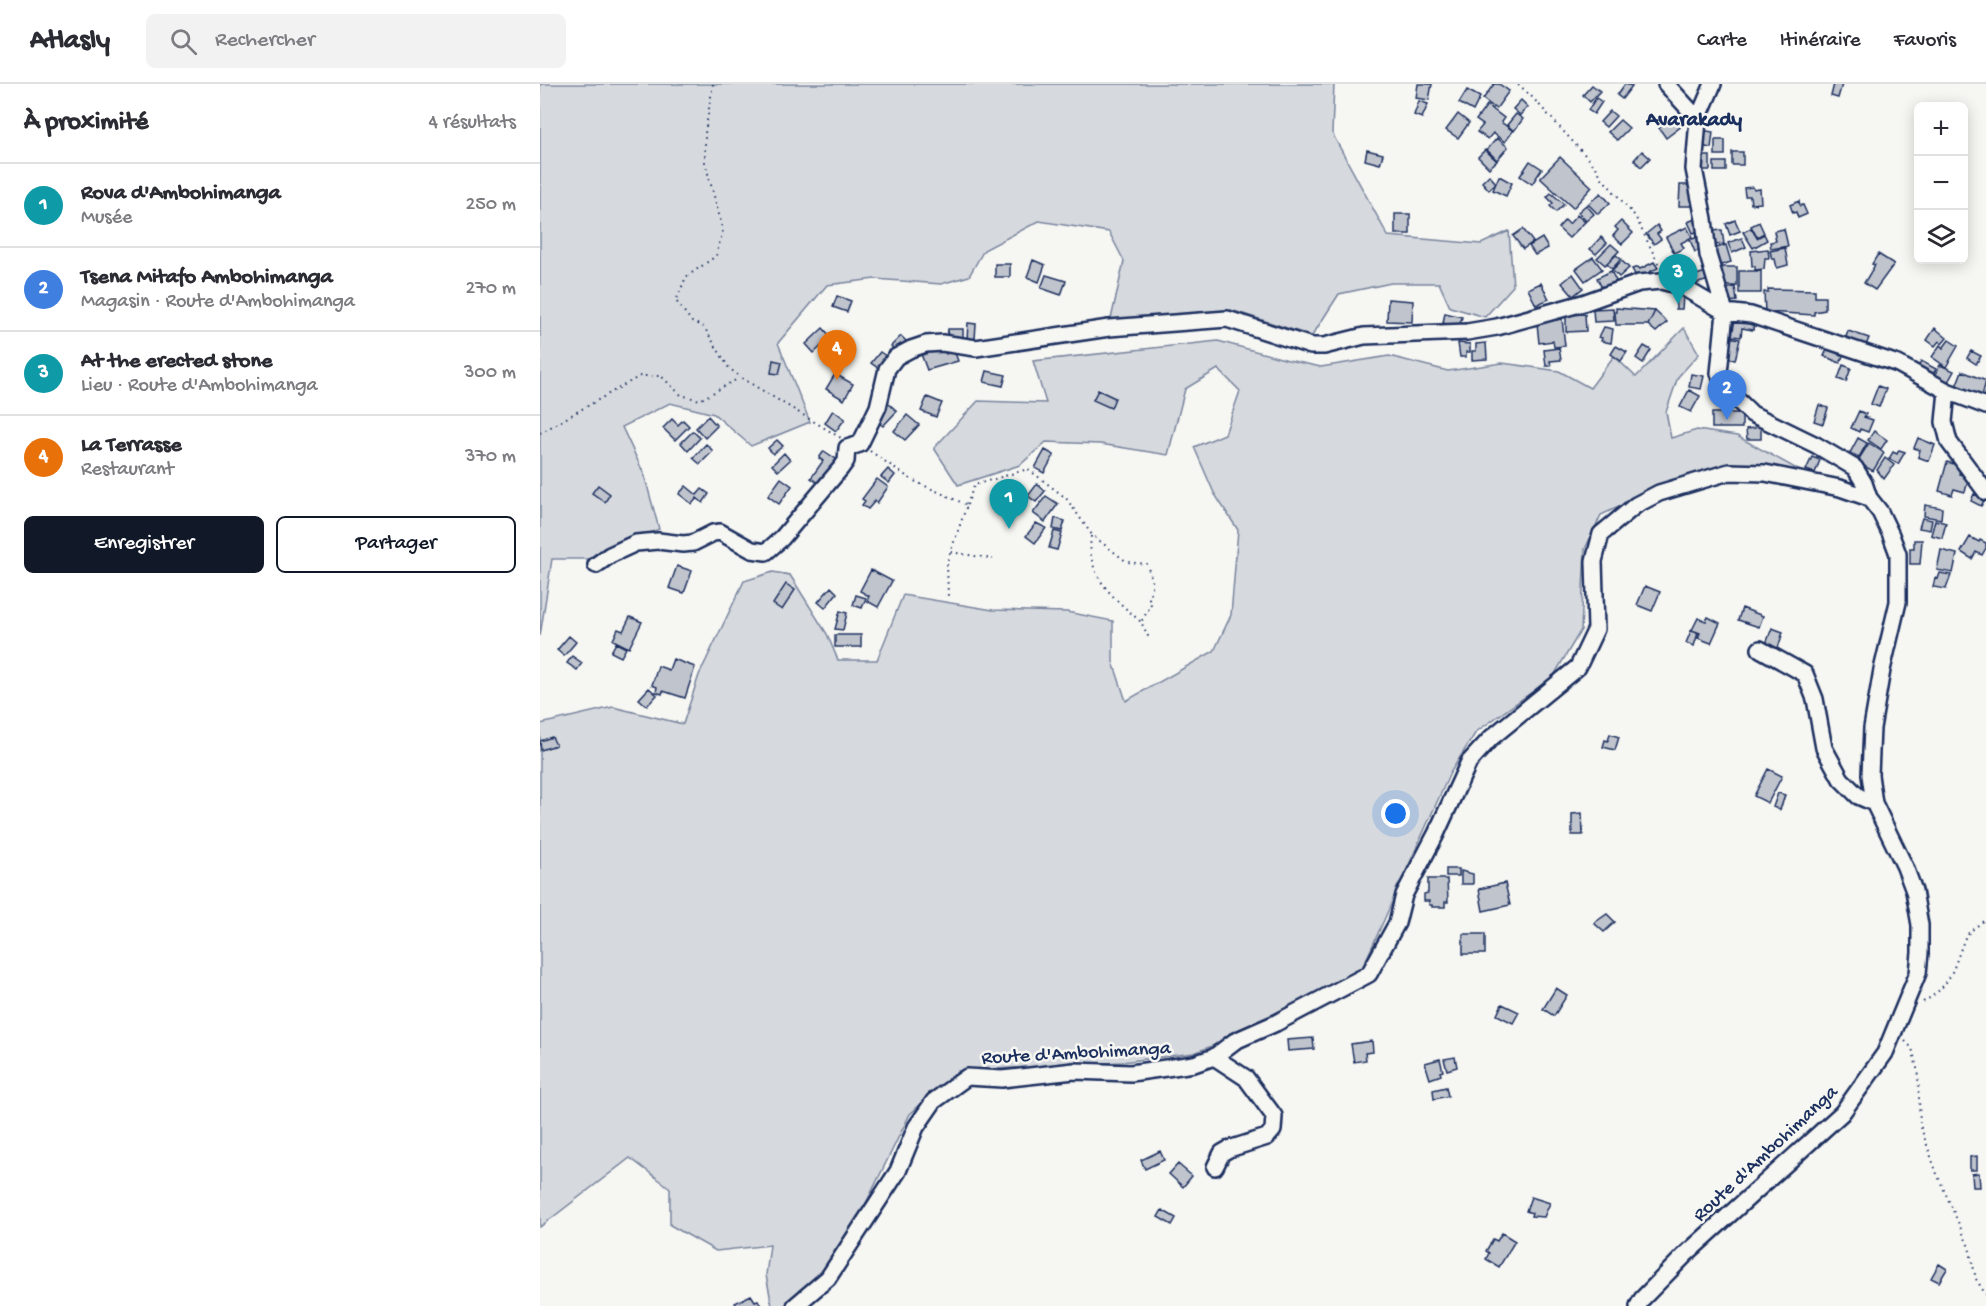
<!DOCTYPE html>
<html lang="fr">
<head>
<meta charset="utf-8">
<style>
	:root { --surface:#fff; --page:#f2f2f3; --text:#2b2b33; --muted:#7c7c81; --line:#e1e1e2; --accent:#111827 }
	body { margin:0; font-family:"Gochi Hand",sans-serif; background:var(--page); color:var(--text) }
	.controls { position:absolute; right:18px; top:18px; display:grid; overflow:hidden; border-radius:9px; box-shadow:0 3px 15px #0003 }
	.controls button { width:54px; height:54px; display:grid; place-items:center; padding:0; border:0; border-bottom:2px solid var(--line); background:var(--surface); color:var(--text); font:30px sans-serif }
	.you { position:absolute; left:856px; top:730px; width:21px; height:21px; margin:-15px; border:4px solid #fff; border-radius:50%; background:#1a73e8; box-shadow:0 0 0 9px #1a73e833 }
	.badge { display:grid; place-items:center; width:39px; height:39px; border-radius:50%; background:var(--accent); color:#fff; font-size:20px; font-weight:700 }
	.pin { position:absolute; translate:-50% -50px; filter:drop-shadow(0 2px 3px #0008) }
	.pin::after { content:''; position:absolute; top:32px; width:21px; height:18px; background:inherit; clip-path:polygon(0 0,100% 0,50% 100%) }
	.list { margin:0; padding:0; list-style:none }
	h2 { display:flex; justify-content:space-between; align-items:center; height:78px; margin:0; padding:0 24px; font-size:26px }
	h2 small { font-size:20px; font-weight:400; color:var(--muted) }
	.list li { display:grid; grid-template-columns:39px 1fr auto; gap:18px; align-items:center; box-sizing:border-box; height:84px; padding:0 24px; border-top:2px solid var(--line) }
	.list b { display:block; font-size:22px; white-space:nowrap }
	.list p { margin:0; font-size:20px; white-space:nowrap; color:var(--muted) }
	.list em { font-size:20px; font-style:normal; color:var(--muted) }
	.actions { display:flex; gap:12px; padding:18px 24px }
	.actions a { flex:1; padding:14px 0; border:2px solid var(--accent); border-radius:9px; text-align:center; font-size:21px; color:var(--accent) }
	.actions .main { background:var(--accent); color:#fff }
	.icon { flex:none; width:33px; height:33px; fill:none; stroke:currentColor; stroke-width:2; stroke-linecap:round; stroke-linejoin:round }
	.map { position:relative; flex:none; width:1446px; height:1222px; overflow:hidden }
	header { display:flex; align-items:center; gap:36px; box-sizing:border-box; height:84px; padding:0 30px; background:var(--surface); border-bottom:2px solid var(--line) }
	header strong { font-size:28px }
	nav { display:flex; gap:33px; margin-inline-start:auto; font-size:21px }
	.search { width:420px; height:54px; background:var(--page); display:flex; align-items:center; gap:15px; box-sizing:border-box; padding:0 21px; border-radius:9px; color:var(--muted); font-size:22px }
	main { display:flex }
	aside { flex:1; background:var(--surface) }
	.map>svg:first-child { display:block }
	.green { fill:#d6d9dd; stroke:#78849e; stroke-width:1.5 }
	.building { fill:#c0c4cd; stroke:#1b2f5e; stroke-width:1.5 }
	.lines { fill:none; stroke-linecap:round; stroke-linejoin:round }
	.minor-casing { stroke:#1b2f5e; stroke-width:20 }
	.path { stroke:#1b2f5e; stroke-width:2; stroke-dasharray:1.5 4.5; stroke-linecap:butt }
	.minor { stroke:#f6f6f2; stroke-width:15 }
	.labels { text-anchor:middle; stroke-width:5; stroke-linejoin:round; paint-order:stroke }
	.street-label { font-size:20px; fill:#1b2f5e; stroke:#f6f6f2 }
	.neighbourhood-label { font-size:21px; font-weight:bold; fill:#1b2f5e; stroke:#f6f6f2 }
</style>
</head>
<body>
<header>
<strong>Atlasly</strong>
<div class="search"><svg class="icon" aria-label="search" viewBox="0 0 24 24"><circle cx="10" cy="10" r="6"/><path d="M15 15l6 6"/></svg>Rechercher</div>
<nav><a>Carte</a><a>Itinéraire</a><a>Favoris</a></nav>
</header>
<main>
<aside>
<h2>À proximité<small>4 résultats</small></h2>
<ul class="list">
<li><span class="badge" style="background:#0f9aa8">1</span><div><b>Rova d'Ambohimanga</b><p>Musée</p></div><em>250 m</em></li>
<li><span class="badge" style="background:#3f7fe0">2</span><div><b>Tsena Mitafo Ambohimanga</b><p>Magasin · Route d'Ambohimanga</p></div><em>270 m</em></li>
<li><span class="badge" style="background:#0f9aa8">3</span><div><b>At the erected stone</b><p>Lieu · Route d'Ambohimanga</p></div><em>300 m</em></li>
<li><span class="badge" style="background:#e8710a">4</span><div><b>La Terrasse</b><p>Restaurant</p></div><em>370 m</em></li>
</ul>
<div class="actions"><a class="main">Enregistrer</a><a>Partager</a></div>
</aside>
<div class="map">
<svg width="1446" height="1222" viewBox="0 0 1446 1222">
	<rect width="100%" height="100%" fill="#f6f6f2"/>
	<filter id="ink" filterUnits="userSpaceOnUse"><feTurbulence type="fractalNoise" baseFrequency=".0167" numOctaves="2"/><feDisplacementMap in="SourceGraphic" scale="12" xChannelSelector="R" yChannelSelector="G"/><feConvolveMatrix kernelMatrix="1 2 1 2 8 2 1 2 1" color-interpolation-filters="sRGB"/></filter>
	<g filter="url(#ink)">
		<path class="green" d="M0,0H794L792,49L848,152L941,160L969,147L973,202L945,233L910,223L899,199H851L799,210L772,252L691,226L571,235L584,177L569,148L499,137L444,166L429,192L401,200L335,195L287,201L238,259L270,338L211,362L174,330L130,319L82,343L104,390L119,445L53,475H12L0,552Z
			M1144,244L1159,270L1138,293L1126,328L1131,354L1157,346L1197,352L1257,385L1232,386L1113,407L1061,431L1045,465L1041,546L1013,593L936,648L910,689L822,885L748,932L654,969L582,978L418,987L370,1030L296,1180L248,1222H232L226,1191L230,1161L176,1167L130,1141V1104L90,1074L0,1143V640L73,623L143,640L159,591L204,497L233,488L250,491L287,550L298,576H337L363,511L453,526L527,528L573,537V578L586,617L674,567L691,531L698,446L674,409L654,363L685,350L700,307L678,285L645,305L628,371L560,360L506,358L480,381L418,401L394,364L438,317L506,319L493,277L678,257L748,276L781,283L849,272L908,287L962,279L1019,287L1050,304L1074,272L1096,293Z"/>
		<path class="building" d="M878,0H892L889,16L876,14Z
			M954,0H959L969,7L956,25L943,15Z
			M1085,0L1092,2L1082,15L1077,11Z
			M1294,0H1302L1298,14L1291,12Z
			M1052,1L1060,7L1050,18L1043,11Z
			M927,6L940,13L933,27L919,19Z
			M1056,14L1062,18L1054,30L1048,26Z
			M981,16L988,23L980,31L973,25Z
			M879,17L888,20L882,34L874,31Z
			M947,21L964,34L961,38L973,47L965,58L953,49L948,55L937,48L943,41L936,36Z
			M1070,27L1076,32L1066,43L1060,38Z
			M918,30L929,39L918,54L906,46Z
			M976,30L983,35L974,47L967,41Z
			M1136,31L1143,41L1126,54L1119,44Z
			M1080,36L1089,44L1077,56L1068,48Z
			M1162,46L1173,48L1171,64L1160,62Z
			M957,54L968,63L957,76L947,66Z
			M1175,56H1185V71H1175Z
			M827,66L843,70L840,80L825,76Z
			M945,66L957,77L949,84L938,73Z
			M1102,67L1110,74L1101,83L1094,76Z
			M1192,68H1203V81H1192Z
			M1156,72H1170V86H1157Z
			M1020,73L1052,103L1033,124L1000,94Z
			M990,77L1002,85L992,100L980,92Z
			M1174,78H1186V87H1174Z
			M949,91L956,99L949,106L942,98Z
			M959,92L972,99L966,112L953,106Z
			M1140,101H1154V122H1139Z
			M1213,103L1214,106L1220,105L1221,119L1211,120L1210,112H1205L1204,104Z
			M1011,109L1024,120L1016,128L1010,122L1013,119L1007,113Z
			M1061,109L1070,119L1058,130L1048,120Z
			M1259,117L1260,122L1263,121L1267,130L1258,134L1256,128L1253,129L1250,121Z
			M1046,121L1054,130L1046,137L1038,128Z
			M855,130H870V150H855Z
			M1037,131L1045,138L1029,154L1018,144L1025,136L1029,140Z
			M1157,134L1162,146L1153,149L1148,138Z
			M1195,136L1200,147L1190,151L1186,140Z
			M1081,137L1093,149L1082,160L1073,152L1078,146L1075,143Z
			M1219,138L1224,149L1217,153L1211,142Z
			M1117,141L1121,147L1117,150L1121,155L1114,160L1106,150Z
			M1147,143L1152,153L1141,159L1144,164L1134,169L1126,153Z
			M1211,144L1217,154L1224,150L1227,156L1213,164L1203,148Z
			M983,145L993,158L983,165L973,152Z
			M1244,145L1248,162L1231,165L1230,158L1236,157L1234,147Z
			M1182,146L1184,160L1174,161L1173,147Z
			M1160,152L1165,164L1155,168L1150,156Z
			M1061,153L1067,159L1056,170L1050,165Z
			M1002,154L1008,164L995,171L989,162Z
			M1202,154L1206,163L1192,169L1188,159Z
			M1071,160L1079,167L1065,181L1057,174Z
			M1186,161L1191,178L1178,182L1173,165Z
			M1245,164L1248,181L1237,184L1235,175H1232L1230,167Z
			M1228,165L1229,174H1225L1224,185L1215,186V182H1212L1211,167Z
			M1338,170L1354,180L1335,206L1324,199L1335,181L1332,180Z
			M1076,171L1081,175L1072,185L1067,180Z
			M1053,173L1062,185L1045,197L1036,185Z
			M1130,175L1140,188L1131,194L1128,191L1132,188L1130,186L1127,188L1124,185L1128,183L1125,178Z
			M493,176L505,181L499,198L487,193Z
			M1082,177L1089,184L1079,193L1072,186Z
			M1114,178L1118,184L1097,194L1092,185L1098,183L1100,185Z
			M455,180H470V193H455Z
			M1177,183H1197V202H1180Z
			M1071,187L1077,199L1063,206L1057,194Z
			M1199,187H1221V209H1199Z
			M1166,188L1169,196L1155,200L1153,192Z
			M1033,190L1043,204L1033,212L1022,199Z
			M506,191L526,197L521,211L501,204Z
			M1001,199L1009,215L996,221L988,205Z
			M1195,203L1197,217L1187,218L1185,205Z
			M1228,205L1275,206V213H1285V226L1274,228V231L1225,228L1224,208H1228Z
			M1135,211L1143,212L1142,225H1136Z
			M297,212L311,217L307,228L293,223Z
			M848,215L873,217L872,238L847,237Z
			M1073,224L1074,237L1054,238L1053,225Z
			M1076,224L1115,227L1108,241H1076L1075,228H1076Z
			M1115,227L1127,238L1116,248L1108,241Z
			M905,229L922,233L919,243L903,239Z
			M1045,230L1046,247L1026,248V231Z
			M1022,235L1025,262L1014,263L1013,257L999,259L997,239Z
			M1195,235L1214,238L1213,246L1202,244L1201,253L1192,252Z
			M428,239L436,240L435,255H427Z
			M1064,243L1073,245L1071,259L1061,257L1062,254L1059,253Z
			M283,244L291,253L274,269L266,260Z
			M1395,244L1407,254L1402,260L1399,257L1395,262L1387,256Z
			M408,245H423V257L407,256Z
			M1308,247L1329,254L1324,266L1304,259Z
			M361,252L368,259L357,269L351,262Z
			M1188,253L1200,255L1195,276L1183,273Z
			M1409,256L1418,262L1406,283L1392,273L1400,261L1403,264Z
			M918,259L930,260V268H926V273H920Z
			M946,259L947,275L932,276V267H936V260Z
			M1290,259L1306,266L1300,279L1284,272Z
			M403,261L406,270L414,266L418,277L387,286L381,270Z
			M1076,262L1087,268L1081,277L1071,270Z
			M1104,262L1111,266L1103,279L1096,274Z
			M1019,264L1021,276L1010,277L1011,282H1006L1004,266Z
			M1431,267L1441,272L1436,280L1427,274Z
			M340,268L349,274L338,284L331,279Z
			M233,276L242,278L239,290L231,289Z
			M1381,277L1396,285L1391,294L1378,283Z
			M1303,281L1311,284L1306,298L1298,295Z
			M1400,281L1414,287L1408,298L1395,291Z
			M447,287L466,291L463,302L444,298Z
			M1422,287L1446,297L1442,312L1424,305L1423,308L1415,305Z
			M295,290L313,300L304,316L286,305Z
			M1151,290L1164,292L1161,305L1149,303Z
			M1338,302L1346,305L1339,323L1331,320Z
			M558,306L575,314L571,324L553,316Z
			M1149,306L1160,312L1151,328L1140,323Z
			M387,313L402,319L396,333L381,327Z
			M348,319L357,327L343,342L336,336Z
			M1279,321L1288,324L1283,340L1274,337Z
			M293,326L305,335L296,347L285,339Z
			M1319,327L1326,330L1324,333L1333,336L1328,348L1320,345L1319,348L1311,344Z
			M1172,329H1202V344H1172Z
			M367,331L379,341L365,356L354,347Z
			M168,332L177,342L165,354L156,344Z
			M132,335L138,341L143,336L149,342L135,356L123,344Z
			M1215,341H1221V355H1207L1206,345L1215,344Z
			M153,347L160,354L148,367L141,359Z
			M1334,347L1347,356L1341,365L1328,356Z
			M1318,354L1327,359L1319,373L1310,369Z
			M1378,354L1395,361L1389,377L1378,373L1380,366L1374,364Z
			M237,356L243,362L233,370L228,364Z
			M1329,359L1344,369L1333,387L1317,378Z
			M166,360L173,367L160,380L153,374Z
			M505,366L514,371L504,389L495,384Z
			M1359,366L1365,368L1358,380L1349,375L1353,368L1357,370Z
			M284,367L299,377L281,401L271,394L283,377L279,374Z
			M244,369L250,376L238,387L232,381Z
			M1272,373L1280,376L1275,389L1266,386Z
			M1345,374L1354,381L1344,395L1337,386Z
			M1407,378L1421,382L1419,390L1429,393L1425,408L1414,405L1412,411L1399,407Z
			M348,385L355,391L349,399L341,393Z
			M241,394L252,402L239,420L228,412Z
			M337,395L348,403L337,419L335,417L328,425L322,421L325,417L322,415Z
			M497,400L505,407L496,418L488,412Z
			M58,401L70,410L65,418L52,409Z
			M146,402L157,411L162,405L169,410L163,419L157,414L152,420L139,410Z
			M1434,410L1445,415L1441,422L1431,417Z
			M506,412L518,420L505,438L493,429Z
			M1385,421L1402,424L1401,435L1384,432Z
			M515,434L525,437L522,447L513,445Z
			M1382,434L1392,436L1390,446L1379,444Z
			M1395,436L1406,439L1402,454L1391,451Z
			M496,439L506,444L495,459L486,452Z
			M514,447L522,449L517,466L509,464Z
			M1430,453L1439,458L1440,456L1446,459V464L1442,471L1436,468L1432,475L1421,468Z
			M1374,456H1382L1380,480H1370V464H1374Z
			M1401,466L1417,470L1413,489L1397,486Z
			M137,482L152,487L144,509L129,504Z
			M331,486L352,497L338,523L327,517L329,512L320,507Z
			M1400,489L1411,491L1406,505L1393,503L1395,494L1398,495Z
			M246,500L255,506L242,526L233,520Z
			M1105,502L1120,508L1112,527L1097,521Z
			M291,503L297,509L285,524L278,518Z
			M316,511L326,514L322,524L313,521Z
			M1202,524L1223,532L1219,543L1198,536Z
			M300,527L307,529L303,546L295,545Z
			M90,533L102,538L89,564L73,556L78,545L83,547Z
			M1168,533L1180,539L1171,559L1158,554L1160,549L1152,546L1158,534L1166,537Z
			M1232,544L1243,548L1238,564L1226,560Z
			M1151,547L1158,549L1154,562L1146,559Z
			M295,551H321V563H295Z
			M29,552L36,558L24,572L17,566Z
			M76,559L86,564L81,573L71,568Z
			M32,572L42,579L37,586L27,579Z
			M133,575L155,583L145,614L123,607L122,610L116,608L117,603L112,601L118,582L129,586Z
			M109,604L117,611L107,622L99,615Z
			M1070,650L1079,653L1075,666L1063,663L1065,656L1068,657Z
			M12,653L16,661L1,666L0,657Z
			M1228,685L1242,692L1228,719L1214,712Z
			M1238,709L1245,711L1240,726L1233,723Z
			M1042,729L1043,751H1032V730Z
			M906,785H919V792H906Z
			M921,787L933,790V800H921Z
			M888,795H907L908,818H905V823H892V821H889V817H884V810L888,809Z
			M965,799L970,821L943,827L939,805Z
			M1067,830L1075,838L1064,848L1054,839Z
			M923,850H945V870H923Z
			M1016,904L1027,911L1014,932L1003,925Z
			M962,920L979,928L973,939L957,931Z
			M773,954L774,965L748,967L747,956Z
			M832,957L833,968L825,969L826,976L814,978L811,960Z
			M915,973L917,983L907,986L904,975Z
			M900,975L903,987L900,988L901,991L890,995L885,979Z
			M906,1003L908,1012L894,1015L893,1006Z
			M620,1067L624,1076L605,1085L601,1076Z
			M1437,1072V1086H1430V1073Z
			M638,1080L652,1092L643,1103L629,1090Z
			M1439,1089L1440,1103H1433L1432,1090Z
			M991,1113L1010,1119L1004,1133L991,1132L992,1129L986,1127Z
			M1167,1121L1170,1124L1172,1121L1179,1126L1173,1136L1162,1128Z
			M622,1126L636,1134L632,1141L618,1133Z
			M962,1149L975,1157L959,1183L946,1175L949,1169L946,1167L953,1155L957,1157Z
			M1399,1180L1407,1185L1399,1198L1391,1194Z
			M211,1211L215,1217L218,1216L221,1222H197L195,1219Z"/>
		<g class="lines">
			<g class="minor-casing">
				<path id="minor" d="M1126,0L1158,35
					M1407,307L1404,338L1409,358L1446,408
					M56,481L70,471L96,459L118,457L143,460L153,459L173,449L180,448L212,466L226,468L242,454L301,384L306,377L307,364L320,360L338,323L347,285L356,273L371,265L386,260L402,259L436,264L569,244L687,235L771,262H784L824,252L927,248L957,243L1043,219L1099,199L1121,197L1141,202L1185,228L1211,231L1358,280L1407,307L1446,322
					M1220,565L1265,590L1275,615L1284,664L1301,695L1318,712L1334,719
					M674,973L706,994L734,1032L733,1046L727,1053L689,1065L682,1069L675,1083
					M255,1222L288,1194L358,1087L376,1043L394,1017L427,993L462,995L534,987L591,989L654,980L674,973L695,957L736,939L829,890L857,839L864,811L896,750L929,678L951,654L1038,583L1056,545L1054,477L1061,450L1096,421L1119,409L1189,388L1225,389L1300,404L1329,414
					M1098,1222L1102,1215L1146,1170L1302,1029L1345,969L1378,889L1380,869V841L1374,807L1365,783L1334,719L1330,691L1332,644L1342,586L1358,518V470L1351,451L1340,428L1329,414L1324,399L1315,384L1276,361L1212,330L1185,304L1179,289L1185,228L1168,171L1164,135L1154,85L1158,35L1173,0"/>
			</g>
			<path class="path" d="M173,0L165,49V78L183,146L176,172L146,193L136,217L152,238L164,243L189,284L200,293L301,354
				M978,0L992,13L1056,83L1062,94L1095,132L1120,183
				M0,349L100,292H121L141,311L160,316L199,294
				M330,367L372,396L427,421L407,478L408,514
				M427,421L434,401L488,385L526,414L552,451L587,478L607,480L613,500L609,514L611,521L601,538L609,554
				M551,452C546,493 573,513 601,538
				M411,468L453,475
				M1383,918C1413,901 1413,883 1425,854C1429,847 1440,840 1446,835
				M1365,957L1372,964L1378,988L1380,1041L1397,1090L1429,1163L1436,1195L1446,1211"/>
			<use href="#minor" class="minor"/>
		</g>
	</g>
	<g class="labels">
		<g class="street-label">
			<text transform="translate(536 967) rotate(-3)" y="7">Route d'Ambohimanga</text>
			<text transform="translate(1224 1068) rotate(-43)" y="7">Route d'Ambohimanga</text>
		</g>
		<g class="neighbourhood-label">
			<text x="1154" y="41">Avarakady</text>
		</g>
	</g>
</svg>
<div class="controls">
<button>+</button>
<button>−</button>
<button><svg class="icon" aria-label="layers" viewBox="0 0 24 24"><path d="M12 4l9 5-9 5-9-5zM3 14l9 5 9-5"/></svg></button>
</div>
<div class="you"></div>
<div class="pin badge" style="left:469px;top:445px;background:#0f9aa8">1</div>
<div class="pin badge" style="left:1187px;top:336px;background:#3f7fe0">2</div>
<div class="pin badge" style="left:1138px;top:220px;background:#0f9aa8">3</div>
<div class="pin badge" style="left:297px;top:296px;background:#e8710a">4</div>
</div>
</main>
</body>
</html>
